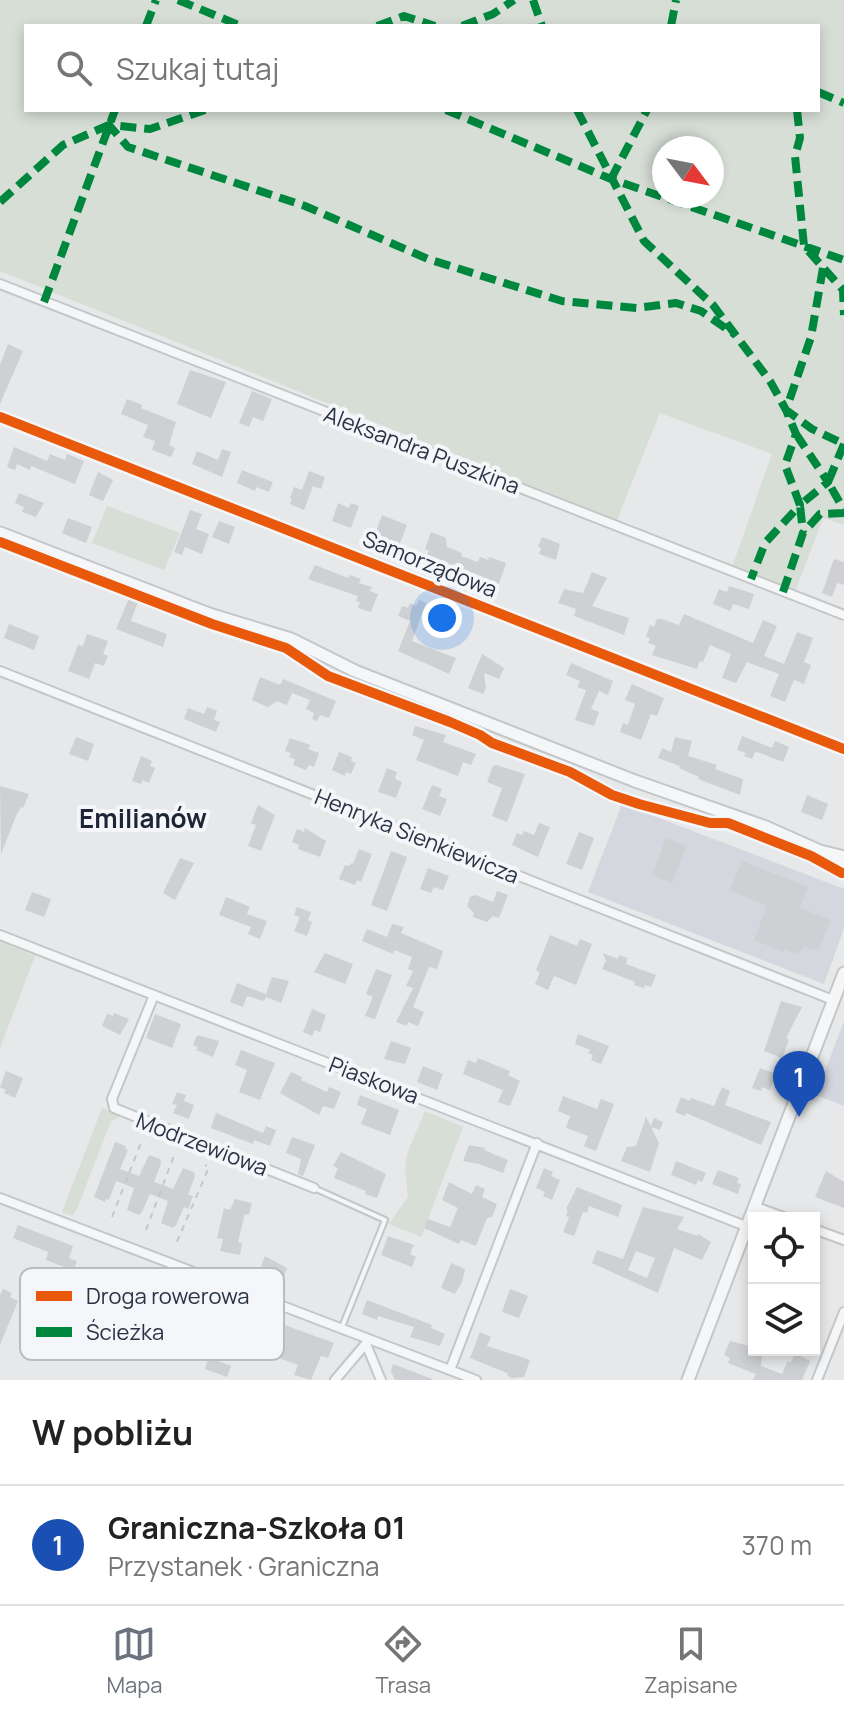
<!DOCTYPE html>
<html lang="pl">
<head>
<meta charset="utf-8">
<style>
	:root { --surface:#fff; --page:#f6f6f6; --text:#222; --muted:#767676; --line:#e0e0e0; --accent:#6c737f }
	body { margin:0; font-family:Manrope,sans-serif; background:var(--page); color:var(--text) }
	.controls { position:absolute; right:24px; bottom:24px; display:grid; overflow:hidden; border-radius:0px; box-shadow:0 4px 12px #0003 }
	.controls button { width:72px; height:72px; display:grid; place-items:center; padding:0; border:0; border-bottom:2px solid var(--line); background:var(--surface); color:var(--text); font:40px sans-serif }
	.compass { position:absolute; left:652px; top:136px; width:72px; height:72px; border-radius:50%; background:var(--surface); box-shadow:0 4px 12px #0003; rotate:122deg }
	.you { position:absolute; left:442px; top:618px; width:28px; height:28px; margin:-20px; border:6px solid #fff; border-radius:50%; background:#1a73e8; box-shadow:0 0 0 12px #1a73e833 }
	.badge { display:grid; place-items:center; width:52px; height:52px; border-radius:50%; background:var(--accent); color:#fff; font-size:26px; font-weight:700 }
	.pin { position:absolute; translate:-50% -66px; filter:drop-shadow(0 2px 4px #0008) }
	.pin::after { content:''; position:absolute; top:42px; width:28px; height:24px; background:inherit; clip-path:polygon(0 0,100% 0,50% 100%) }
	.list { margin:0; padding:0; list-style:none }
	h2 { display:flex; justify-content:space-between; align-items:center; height:104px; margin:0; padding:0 32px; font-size:34px }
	h2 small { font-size:26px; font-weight:400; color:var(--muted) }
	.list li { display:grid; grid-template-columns:52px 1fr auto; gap:24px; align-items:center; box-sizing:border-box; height:120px; padding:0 32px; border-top:2px solid var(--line) }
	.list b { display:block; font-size:30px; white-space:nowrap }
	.list p { margin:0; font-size:26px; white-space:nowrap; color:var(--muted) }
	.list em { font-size:26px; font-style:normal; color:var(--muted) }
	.icon { flex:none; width:44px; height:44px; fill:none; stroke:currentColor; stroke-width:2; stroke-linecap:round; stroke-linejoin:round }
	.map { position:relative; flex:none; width:844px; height:1380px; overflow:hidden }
	.search { position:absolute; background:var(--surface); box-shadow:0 4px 12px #0003; left:24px; right:24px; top:24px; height:88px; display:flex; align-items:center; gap:20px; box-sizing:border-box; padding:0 28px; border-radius:0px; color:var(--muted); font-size:30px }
	.sheet { height:224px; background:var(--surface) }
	nav { display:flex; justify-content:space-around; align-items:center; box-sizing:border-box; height:112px; border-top:2px solid var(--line); background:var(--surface); font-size:22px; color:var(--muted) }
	nav a { display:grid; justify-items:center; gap:4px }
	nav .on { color:var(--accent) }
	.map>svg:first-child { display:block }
	.built { fill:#d4d7dd }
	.green { fill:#d6ded6; fill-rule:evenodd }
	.building { fill:#ced0d3; fill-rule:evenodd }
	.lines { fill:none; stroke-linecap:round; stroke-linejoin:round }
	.service-casing { stroke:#c4c6c8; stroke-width:8 }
	.minor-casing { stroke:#c4c6c8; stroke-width:12 }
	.tertiary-casing { stroke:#c4c6c8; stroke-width:15 }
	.path { stroke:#c5c6ca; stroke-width:2; stroke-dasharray:6 6; stroke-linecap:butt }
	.service { stroke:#f5f6f7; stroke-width:4 }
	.minor { stroke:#f5f6f7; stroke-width:8 }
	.tertiary { stroke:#f5f6f7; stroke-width:11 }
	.quiet { stroke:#00873e; stroke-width:8; stroke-dasharray:16 8; stroke-linecap:butt }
	.cycleway-casing { stroke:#f4f6f9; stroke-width:15 }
	.cycleway { stroke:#e8590c; stroke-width:10 }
	.labels { text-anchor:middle; stroke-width:8; stroke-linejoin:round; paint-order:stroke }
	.street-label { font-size:22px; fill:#2b3445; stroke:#f4f6f9 }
	.quarter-label { font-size:26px; font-weight:bold; fill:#1d2536; stroke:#f4f6f9 }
	.key { fill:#f4f6f9; stroke:#b8bcc3; stroke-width:2 }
	.key-label { font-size:22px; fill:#2b3445 }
</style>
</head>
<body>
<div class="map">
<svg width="844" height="1380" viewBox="0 0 844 1380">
	<rect width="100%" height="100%" fill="#e6e8ea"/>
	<path class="built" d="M622,804L844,889V928L824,984L588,892Z
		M844,1021V1106L816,1095Z"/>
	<path class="green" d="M0,0H844V525L823,518L795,592L732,567L772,454L660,413L617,520L0,271ZM26,26H818V110H26ZM664,148H712V196H664Z
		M107,506L180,533L164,570L92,543Z
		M0,942L35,956L0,1048Z
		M102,1108L122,1116L111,1121L77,1209L72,1216L62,1212Z
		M425,1111L463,1127L421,1237L389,1224L408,1197L405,1168L407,1154Z"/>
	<path class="building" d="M8,344L23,351L0,404V365Z
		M190,370L226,382L211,418L177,404Z
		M252,391L272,399L263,421L253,417L249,427L239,423Z
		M127,399L142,405L141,408L176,422L169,445L175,448L171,457L152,450L155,441L143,437L148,425L121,414Z
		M14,447L47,461L50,454L65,460L67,454L84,461L75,484L31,466L30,470L17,464L15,470L7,467Z
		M222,449L231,452L222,477L192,464L197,451L218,460Z
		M242,470L273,482L269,492L256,487L255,491L237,483Z
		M309,471L325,477L321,489L313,486L304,510L290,504L292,499L290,498L294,487L302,490Z
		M98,472L113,480L103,501L89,495Z
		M19,493L44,503L36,517L22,512L24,507L15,503Z
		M338,503L349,508L351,503L359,506L351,528L332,521Z
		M190,510L202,514L196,529L209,534L202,554L185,547L182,555L174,552Z
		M382,515L407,525L399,546L409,553L405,562L387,555L391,544L374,537Z
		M68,518L92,527L86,543L62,533Z
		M219,521L235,527L229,544L212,537Z
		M431,532L446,538L447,547L462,553L461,556L478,562L480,557L488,560L489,557L506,563L499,584L472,573L466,587L443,578L449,563L427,555L429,551L425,549Z
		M542,537L560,544L556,560L539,554L541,548L538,547Z
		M834,559L844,562V585L837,583L832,597L822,593Z
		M315,565L348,578L350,575L361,579L359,583L372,587L370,591L378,594L371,612L358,608L360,602L356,601L358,596L308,579Z
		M592,572L607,578L592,606L629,618L624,635L574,616L576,609L558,603L564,589L583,593Z
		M729,586L754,594L749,609L733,604L730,611L713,604L719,589L727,592Z
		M130,596L139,599L131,621L167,634L163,647L116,629Z
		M419,600L426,603L412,641L456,658L449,674L398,651L410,621L398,616L402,606L408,608L410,603L416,606Z
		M684,614L753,643L763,620L777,626L764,656L784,664L797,632L813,638L804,662L811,665L804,684L794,680L785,702L770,696L779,674L747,662L736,683L722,678L731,654L710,645L703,662L700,661L697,669L652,655L656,646L648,643L650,638L646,637L650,625L654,627L657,619H662L679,625Z
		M9,624L39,636L34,650L4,638Z
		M87,634L108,641L103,654L108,656L104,666L95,663L89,679L68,671L78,645L83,646Z
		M482,654L504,668L499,679L484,673L486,688L483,694L468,688Z
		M571,663L613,681L608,695L599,691L591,709L599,712L594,726L575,720L586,690L577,687L580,681L566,675Z
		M260,677L280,685L283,679L336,701L329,718L320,715L317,721L312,719L314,713L306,709L310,700L292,693L287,705L277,701L268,707L252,700Z
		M632,684L664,698L657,716L651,714L641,740L620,732L623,723L628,725L635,704L625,700Z
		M207,707L217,711L214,720L220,722L216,732L184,719L188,708L204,714Z
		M415,726L446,735L443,742L476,754L471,765L463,762L458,776L416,760L424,740L412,735Z
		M742,736L772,748L775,741L789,747L783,762L760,753L755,752L752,759L744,756L746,753L737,750Z
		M76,737L94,744L88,761L69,754Z
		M675,737L692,741L688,756L717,765L715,769L743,779L740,795L698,779L699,777L679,768L680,766L658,758L662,748L671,752Z
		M290,738L310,745L308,749L319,753L314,767L309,765L306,770L293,765L295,759L289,757L291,753L285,751Z
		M339,752L352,757L351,761L356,763L351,774L346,772L345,776L332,770Z
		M141,756L152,761L150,766L155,768L149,783L143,780L141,784L132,781Z
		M496,765L525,774L507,822L492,816L502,788L487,782L493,766Z
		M387,768L397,772L395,779L402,782L396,798L378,792Z
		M432,785L442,789L439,796L447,799L440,816L422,809Z
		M0,786L29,794L23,808L21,807L16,816L1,854Z
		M807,795L828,804L822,820L801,812Z
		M258,805L275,815L261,851L248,846L256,825L251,823Z
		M539,823L550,827L538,857L512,845L517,833L522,835L524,831L534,835Z
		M305,828L326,841L320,857L298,849L299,845L292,842L297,829L304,832Z
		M579,832L594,838L582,870L566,864Z
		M666,838L686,846L672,883L652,875Z
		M359,849L372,854L361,882L357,880L355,885L339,879L345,865L349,866L351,863L353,864Z
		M391,851L407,857L387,911L371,905Z
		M180,858L194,863L175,900L163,893Z
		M742,861L808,887L800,908L831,920L818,950L804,947L798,954L784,949L783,952L754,940L767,906L730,890Z
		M428,868L449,876L443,890L434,887L431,893L420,889Z
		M497,891L508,895L499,918L493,916L487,922L473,917L474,913L467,906L470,897L475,895L493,902Z
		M32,892L51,899L44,917L25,910Z
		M226,897L250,907L247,914L267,921L260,939L248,934L251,927L219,915Z
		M297,907L311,912L308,920L312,922L307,936L294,931L300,917L294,915Z
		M392,924L404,927L401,933L443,951L437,969L429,967L413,1007L424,1012L418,1026L408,1022L407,1026L396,1022L413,988L406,986L413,971L408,969L412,957L394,950L393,954L362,941L367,929L387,937Z
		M550,935L577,946L580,939L592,944L576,985L554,976L548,990L535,984L540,972L536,970Z
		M325,953L353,964L345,984L314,972Z
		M603,953L618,959L619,955L628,958L626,964L656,975L651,987L645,985L644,988L634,985L635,982L602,969L606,961Z
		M376,969L392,975L375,1019L365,1016L373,997L366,994Z
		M272,977L289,981L281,1003L266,997L264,1001L247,996L243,1007L230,1002L237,983L266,994Z
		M781,1001L802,1007L786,1038L789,1040L782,1058L764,1051Z
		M312,1009L326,1015L320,1032L315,1030L312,1036L303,1032Z
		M114,1013L129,1019L120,1035L102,1026L107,1014L113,1016Z
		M155,1014L181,1024L172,1048L146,1038Z
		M578,1034L609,1046L601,1064L591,1060L593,1055L588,1053L590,1050L575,1044Z
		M197,1035L219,1041L213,1057L196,1050L198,1047L193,1045Z
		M391,1041L411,1048L405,1064L384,1059Z
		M241,1050L275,1063L260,1100L239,1092L247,1070L235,1065Z
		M478,1058L510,1071L508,1075L520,1081L510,1106L498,1102L503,1090L463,1074L468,1060L476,1063Z
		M423,1066L443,1074L437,1090L417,1082Z
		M760,1068L776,1074L770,1090L762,1087L761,1091L752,1088Z
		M6,1071L23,1078L15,1098L4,1093L6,1090L0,1087Z
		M291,1072L302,1077L301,1080L327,1092L329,1087L341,1092L334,1109L323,1106L319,1115L280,1093Z
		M722,1087L730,1091L725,1105L771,1122L761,1145L686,1113L685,1116L675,1112L681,1097L690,1101L691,1098L714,1106Z
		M177,1092L186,1095L184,1101L194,1105L189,1119L173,1113L177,1105L172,1104Z
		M360,1095L399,1110L390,1135L361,1124L367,1109L357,1105Z
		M563,1096L597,1109L601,1099L614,1104L596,1151L584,1146L588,1136L566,1128L570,1116L558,1111Z
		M216,1113L263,1133L266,1126L276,1130L270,1146L254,1140L253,1144L211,1128Z
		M646,1117L651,1126L654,1118L663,1122L660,1130L651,1127L659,1143L650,1172L621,1161L627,1147L636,1146Z
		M292,1137L315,1145L303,1176L298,1174L301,1159L286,1153Z
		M115,1142L126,1146L125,1149L128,1150L120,1169L139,1176L149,1155L160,1159L161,1163L154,1182L173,1189L183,1168L194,1172L195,1176L188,1195L193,1196L188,1209L184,1207L176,1225L173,1228L161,1223L168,1201L150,1194L142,1212L139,1215L127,1210L134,1188L116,1181L109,1200L106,1199L105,1202L94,1197Z
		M469,1145L485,1148L484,1150L508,1160L503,1173L479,1164L463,1161Z
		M341,1152L386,1174L377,1198L365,1194L366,1191L334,1178L338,1168L333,1166Z
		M676,1161L706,1173L702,1182L698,1180L696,1185L671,1175Z
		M544,1168L553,1172L551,1176L560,1180L552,1200L543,1196L545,1192L536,1188Z
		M718,1170L739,1178L737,1183L741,1184L738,1194L712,1184Z
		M826,1171L844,1182V1208L815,1197Z
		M449,1182L472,1194L476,1185L485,1189L482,1197L497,1204L492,1217L487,1218L476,1246L461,1240L459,1244L424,1228L428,1219L450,1227L458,1208L442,1200Z
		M577,1187L622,1205L618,1217L589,1206L587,1213L583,1212L574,1236L563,1232L569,1217L566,1216L568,1210L566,1209Z
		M235,1199L252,1203L249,1215L245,1214L238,1242L242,1243L240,1255L220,1251L223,1239L217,1238L224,1208L230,1210Z
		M643,1207L684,1217L677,1229L697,1236L698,1234L711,1242L702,1260L674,1248L658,1293L592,1263L597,1250L623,1259ZM636,1251L655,1258L647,1278L628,1270Z
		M18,1225L73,1246L69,1258L77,1261L64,1297L37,1287L40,1279L57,1286L64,1267L46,1260L48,1252L13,1238Z
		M388,1236L414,1245L410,1254L416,1257L412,1267L381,1255Z
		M265,1256L287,1268L282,1282L277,1280L276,1283L258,1274Z
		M451,1263L465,1269L462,1282L455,1294L441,1288Z
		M3,1289L12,1293L10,1297L18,1301L0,1345V1295Z
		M510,1289L528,1296L519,1318L502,1312Z
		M367,1300L432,1325L431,1328L445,1334L440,1346L410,1337L414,1327L378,1316L377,1320L362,1314Z
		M268,1323L281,1327L282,1324L334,1343L328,1358L321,1356L311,1380L294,1375L298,1365L268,1354L272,1341L263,1338Z
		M219,1324L229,1328L218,1361L231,1366L227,1377L205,1369Z
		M480,1332L491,1337L487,1346L530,1360L524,1377L512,1378L508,1376L507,1373L470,1358Z
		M730,1341L753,1347L752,1350L762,1354L761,1366L782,1374L787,1362H791L795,1353L810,1361L802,1380H753L756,1374L728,1363L730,1358L724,1355Z
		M393,1364L432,1379V1380H395L391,1371Z"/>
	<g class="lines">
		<g class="service-casing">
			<path id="service" d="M314,1188L385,1220L342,1327"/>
		</g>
		<g class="minor-casing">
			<path id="minor" d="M0,284L844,615
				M0,417L844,749
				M0,671L833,1000
				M0,935L748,1227
				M154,995L112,1099L114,1108L314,1188
				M0,1198L476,1380
				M756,1207L786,1218
				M814,1229L844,1240
				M366,1344L381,1380
				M450,1370L537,1143
				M335,1380L369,1340
				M817,1380L844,1312"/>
		</g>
		<g class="tertiary-casing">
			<path id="tertiary" d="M0,533L209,614L291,639L355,671L635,781L766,827L820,851L844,857
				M821,852L844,869
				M688,1380L844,973"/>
		</g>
		<path class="path" d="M112,1217L142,1140
			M146,1230L175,1153
			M177,1242L209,1167L205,1165"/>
		<use href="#service" class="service"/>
		<use href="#minor" class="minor"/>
		<use href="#tertiary" class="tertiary"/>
		<path class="quiet" d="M178,0L241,26
			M533,0L542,26
			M146,26L156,0
			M377,26L404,16L435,26
			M462,26L493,14L514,0
			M671,26L676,0
			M818,92L844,103
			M205,110L150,129L109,125L128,147L305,206L428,259L562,301L637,308L676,303L701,311L734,334
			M446,110L611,179L844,260
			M577,110L644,241L713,305L770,381L786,410L796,434L785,465L800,505L765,543L751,579
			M797,110L800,138L795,156L804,246L843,290L844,315
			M611,179L647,110
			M0,202L63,145L109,125
			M823,268L811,337L786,410L812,429L844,444
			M44,302L115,110
			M796,434L828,482L800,505L803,533
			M844,444L828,482L844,510
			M783,592L803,533L820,514L844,513"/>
		<g class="cycleway-casing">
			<path id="cycleway" d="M0,417L844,749
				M0,542L212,624L286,648L328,676L450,722L480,735L492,743L570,772L612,795L639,804L710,823H728L811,856L842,873"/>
		</g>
		<use href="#cycleway" class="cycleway"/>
	</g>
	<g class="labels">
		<g class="street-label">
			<text transform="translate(422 450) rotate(21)" y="8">Aleksandra Puszkina</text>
			<text transform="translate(430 564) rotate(22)" y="8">Samorządowa</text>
			<text transform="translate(417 836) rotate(22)" y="8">Henryka Sienkiewicza</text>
			<text transform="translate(374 1080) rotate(21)" y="8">Piaskowa</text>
			<text transform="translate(202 1144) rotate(21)" y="8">Modrzewiowa</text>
		</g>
		<g class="quarter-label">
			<text x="143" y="828">Emilianów</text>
		</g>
	</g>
	<rect x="20" y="1268" width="264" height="92" rx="12" class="key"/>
	<rect x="36" y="1291" width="36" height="10" fill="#e8590c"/>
	<rect x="36" y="1327" width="36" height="10" fill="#00873e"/>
	<g class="key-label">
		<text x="86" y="1304">Droga rowerowa</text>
		<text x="86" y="1340">Ścieżka</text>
	</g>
</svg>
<div class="controls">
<button><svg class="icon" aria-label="locate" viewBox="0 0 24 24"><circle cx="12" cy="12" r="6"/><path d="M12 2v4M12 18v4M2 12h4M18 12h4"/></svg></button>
<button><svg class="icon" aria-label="layers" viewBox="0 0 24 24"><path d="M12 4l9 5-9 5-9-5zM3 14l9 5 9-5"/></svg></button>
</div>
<svg class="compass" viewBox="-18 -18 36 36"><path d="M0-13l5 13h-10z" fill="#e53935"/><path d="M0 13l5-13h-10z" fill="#767676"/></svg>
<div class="you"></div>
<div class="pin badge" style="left:799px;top:1117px;background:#1a4fb4">1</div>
<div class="search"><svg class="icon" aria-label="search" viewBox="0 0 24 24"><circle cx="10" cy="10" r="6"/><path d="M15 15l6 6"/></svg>Szukaj tutaj</div>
</div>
<section class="sheet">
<h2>W pobliżu<small></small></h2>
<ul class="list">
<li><span class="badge" style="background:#1a4fb4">1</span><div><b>Graniczna-Szkoła 01</b><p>Przystanek · Graniczna</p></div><em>370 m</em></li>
</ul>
</section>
<nav>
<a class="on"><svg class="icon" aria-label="map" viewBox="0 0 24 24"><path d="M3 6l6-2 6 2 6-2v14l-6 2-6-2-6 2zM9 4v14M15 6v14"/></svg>Mapa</a>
<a><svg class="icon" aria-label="directions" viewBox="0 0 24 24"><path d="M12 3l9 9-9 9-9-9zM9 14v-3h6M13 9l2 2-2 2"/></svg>Trasa</a>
<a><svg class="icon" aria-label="saved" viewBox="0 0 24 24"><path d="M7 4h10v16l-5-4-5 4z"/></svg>Zapisane</a>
</nav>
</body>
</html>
